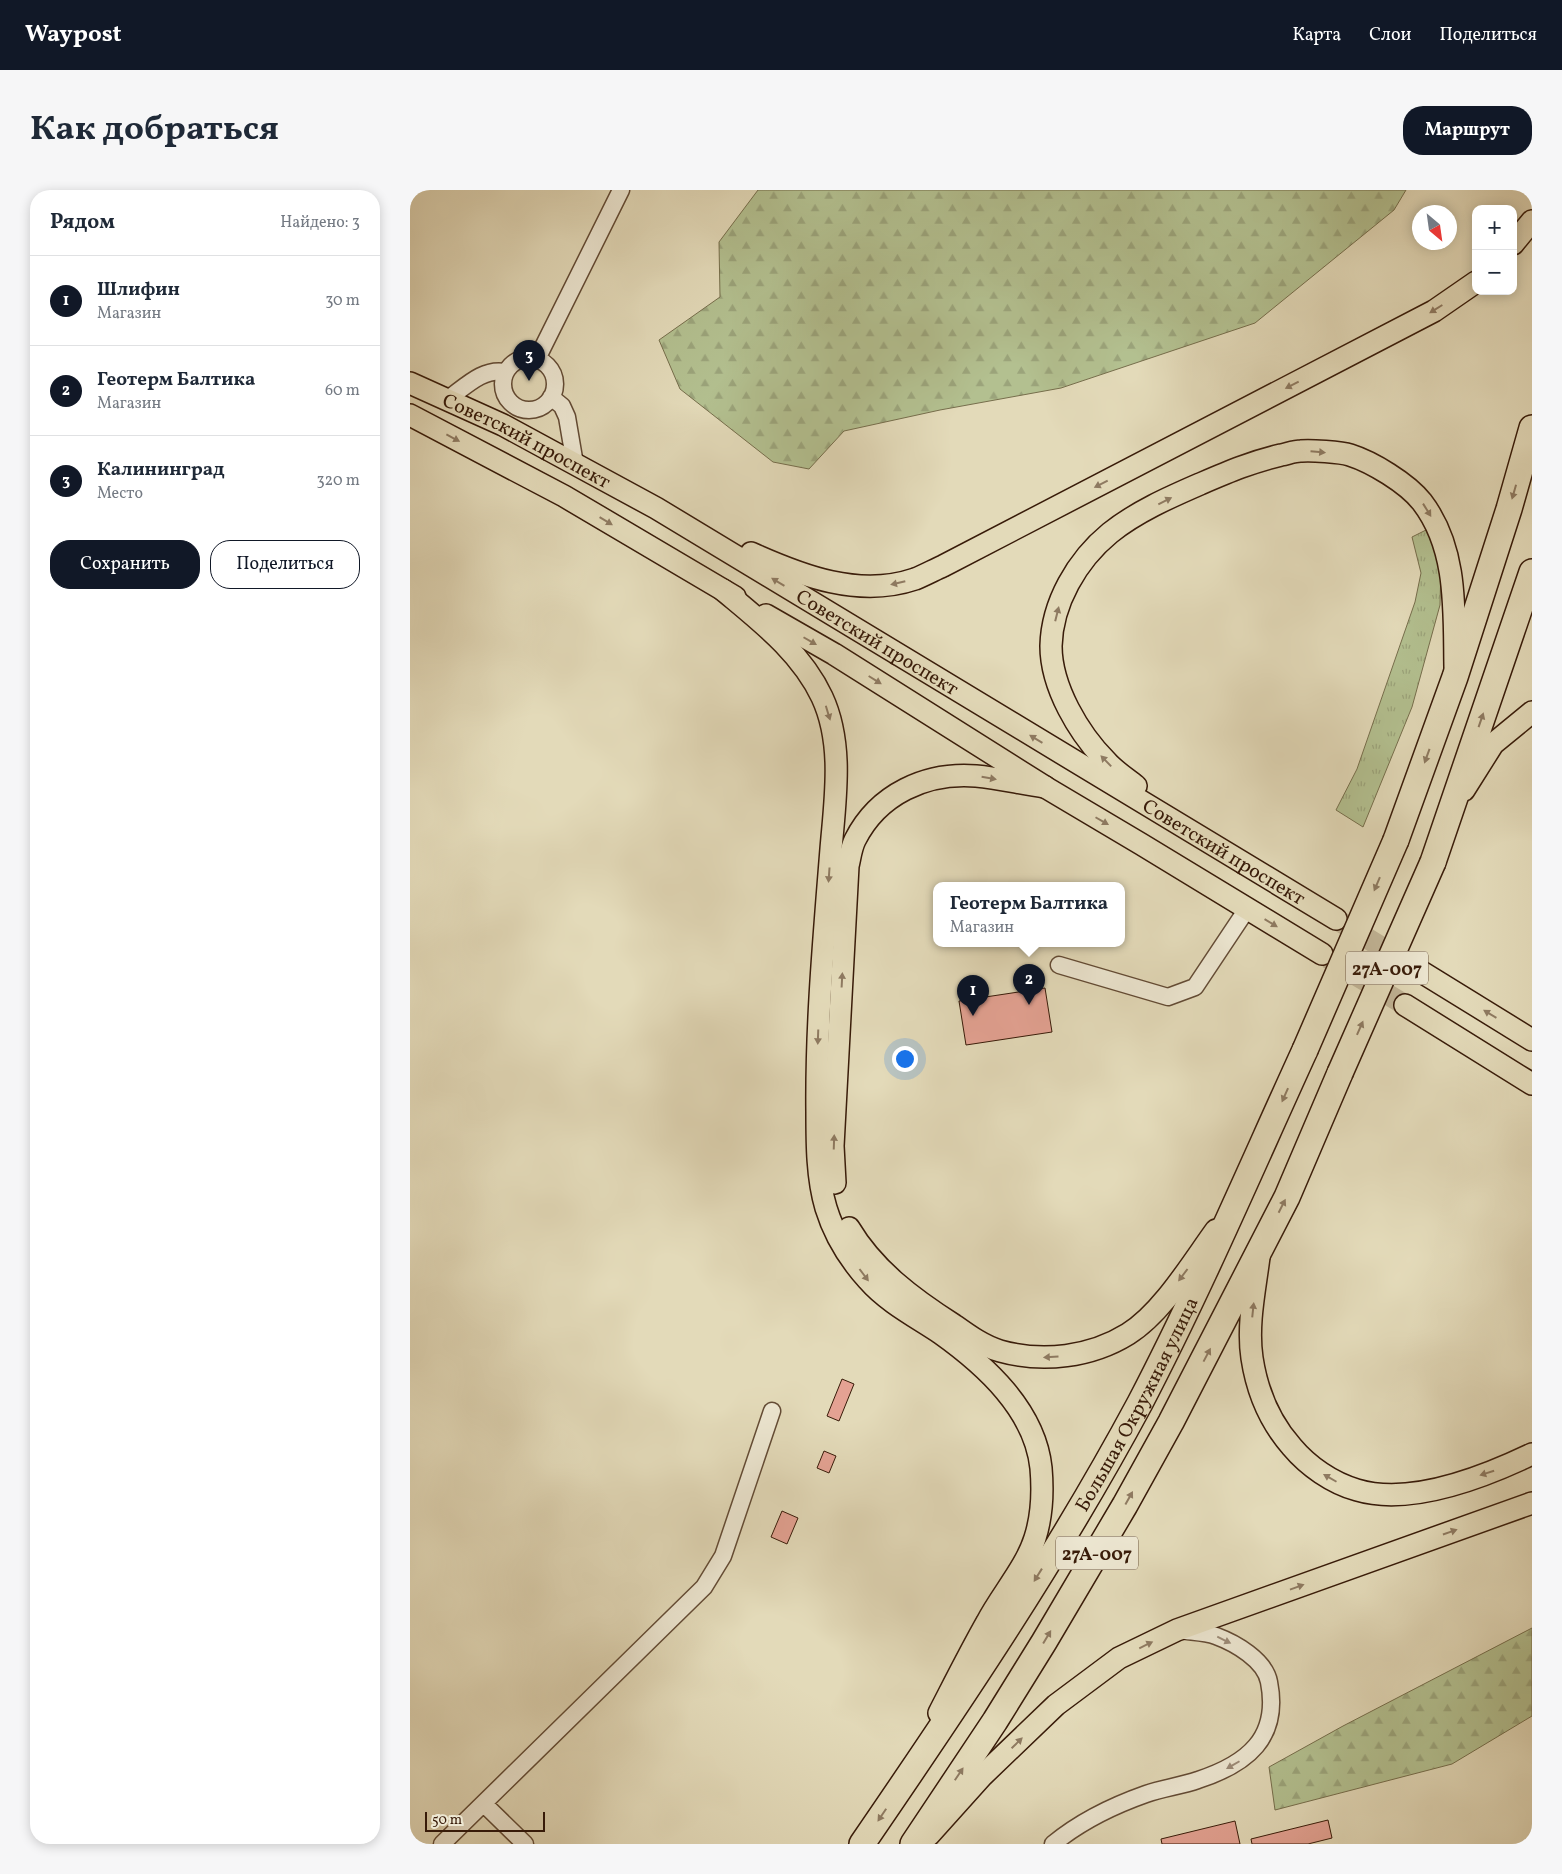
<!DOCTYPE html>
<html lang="ru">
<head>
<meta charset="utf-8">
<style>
	:root { --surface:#fff; --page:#f6f6f7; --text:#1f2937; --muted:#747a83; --line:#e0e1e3; --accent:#111827 }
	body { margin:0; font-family:Vollkorn,serif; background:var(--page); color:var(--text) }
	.controls { position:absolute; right:15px; top:15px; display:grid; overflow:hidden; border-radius:10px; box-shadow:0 2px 12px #0003 }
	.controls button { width:45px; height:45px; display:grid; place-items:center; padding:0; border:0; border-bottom:1px solid var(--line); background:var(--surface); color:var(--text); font:25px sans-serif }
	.compass { position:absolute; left:1002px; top:15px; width:45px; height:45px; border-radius:50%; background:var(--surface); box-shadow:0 2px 12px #0003; rotate:151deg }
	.scale { position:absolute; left:15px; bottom:12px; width:120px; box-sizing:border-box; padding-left:5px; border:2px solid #381b09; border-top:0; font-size:14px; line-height:18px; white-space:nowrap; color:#381b09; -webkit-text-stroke:4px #ede7d2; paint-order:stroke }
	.you { position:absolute; left:494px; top:868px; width:18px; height:18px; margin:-12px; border:4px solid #fff; border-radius:50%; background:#1a73e8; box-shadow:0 0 0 8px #1a73e833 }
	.badge { display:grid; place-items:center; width:32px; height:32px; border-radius:50%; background:var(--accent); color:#fff; font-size:16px; font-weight:700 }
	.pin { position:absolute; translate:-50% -41px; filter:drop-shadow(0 1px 2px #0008) }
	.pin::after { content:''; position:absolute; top:26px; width:18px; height:15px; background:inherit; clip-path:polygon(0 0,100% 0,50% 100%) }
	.popup { position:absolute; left:523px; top:692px; width:192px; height:65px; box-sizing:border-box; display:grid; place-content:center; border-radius:10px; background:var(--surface); filter:drop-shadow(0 1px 4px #0005); font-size:16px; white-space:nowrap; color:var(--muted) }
	.popup b { font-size:19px; color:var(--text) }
	.popup::after { content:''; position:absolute; left:50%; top:100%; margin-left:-10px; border:10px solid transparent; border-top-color:var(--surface) }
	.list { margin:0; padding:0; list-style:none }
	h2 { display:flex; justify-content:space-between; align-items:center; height:65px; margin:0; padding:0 20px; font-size:21px }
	h2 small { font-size:16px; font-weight:400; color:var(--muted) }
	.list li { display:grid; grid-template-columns:32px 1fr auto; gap:15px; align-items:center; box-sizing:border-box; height:90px; padding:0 20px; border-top:1px solid var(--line) }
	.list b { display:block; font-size:19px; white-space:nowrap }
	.list p { margin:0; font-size:16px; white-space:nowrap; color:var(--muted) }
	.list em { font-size:16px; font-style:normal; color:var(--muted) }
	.actions { display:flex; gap:10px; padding:15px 20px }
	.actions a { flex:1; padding:11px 0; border:1px solid var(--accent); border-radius:20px; text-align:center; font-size:18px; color:var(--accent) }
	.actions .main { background:var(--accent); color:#fff }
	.map { position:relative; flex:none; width:1122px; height:1654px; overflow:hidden; border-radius:20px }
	header { display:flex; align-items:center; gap:30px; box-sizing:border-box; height:70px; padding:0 25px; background:var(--accent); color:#fff }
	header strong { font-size:24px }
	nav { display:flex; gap:28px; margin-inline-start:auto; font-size:18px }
	.intro { display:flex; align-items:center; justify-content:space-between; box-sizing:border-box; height:120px; padding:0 30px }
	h1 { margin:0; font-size:35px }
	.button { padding:12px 22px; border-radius:20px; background:var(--accent); color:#fff; font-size:18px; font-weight:700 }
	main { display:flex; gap:30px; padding:0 30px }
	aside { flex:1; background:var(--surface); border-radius:20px; box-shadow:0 2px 12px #0003 }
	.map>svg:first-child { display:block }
	.grass { fill:url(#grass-tufts); stroke:#766e4c }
	.forest { fill:url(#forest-firs); stroke:#766e4c }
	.building { fill:#e4a293; stroke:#381b09 }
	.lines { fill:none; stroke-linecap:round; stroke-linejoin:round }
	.major-tunnel { stroke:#c1b496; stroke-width:21; stroke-dasharray:21 11; stroke-linecap:butt }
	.minor-casing { stroke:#634b35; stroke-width:19 }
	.major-casing { stroke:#381b09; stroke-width:24 }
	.highway-casing { stroke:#381b09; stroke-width:28 }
	.minor { stroke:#ede7d2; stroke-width:16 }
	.major { stroke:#e3dab9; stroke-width:21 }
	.highway { stroke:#e3dab9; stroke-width:25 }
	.highway-bridge-casing { stroke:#381b09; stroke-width:28; stroke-linecap:butt }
	.highway-bridge { stroke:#e3dab9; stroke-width:25 }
	.oneway { fill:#8e7a61 }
	.oneway2 { fill:#9c8b78 }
	.labels { text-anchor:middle; stroke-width:5; stroke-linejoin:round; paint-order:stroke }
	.shield { fill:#ede7d2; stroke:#6e5845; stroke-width:1 }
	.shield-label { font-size:19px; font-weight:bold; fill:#381b09 }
	.street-label { font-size:20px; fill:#381b09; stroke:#ede7d2 }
</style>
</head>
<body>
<header>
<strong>Waypost</strong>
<nav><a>Карта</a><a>Слои</a><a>Поделиться</a></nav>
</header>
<div class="intro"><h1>Как добраться</h1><a class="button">Маршрут</a></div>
<main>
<aside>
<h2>Рядом<small>Найдено: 3</small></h2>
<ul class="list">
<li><span class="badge">1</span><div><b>Шлифин</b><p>Магазин</p></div><em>30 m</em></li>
<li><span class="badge">2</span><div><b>Геотерм Балтика</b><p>Магазин</p></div><em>60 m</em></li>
<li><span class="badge">3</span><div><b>Калининград</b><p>Место</p></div><em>320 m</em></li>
</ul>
<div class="actions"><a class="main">Сохранить</a><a>Поделиться</a></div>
</aside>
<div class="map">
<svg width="1122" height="1654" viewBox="0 0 1122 1654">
	<defs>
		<pattern id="grass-tufts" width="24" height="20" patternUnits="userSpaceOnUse" patternTransform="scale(1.25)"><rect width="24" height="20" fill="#b3c090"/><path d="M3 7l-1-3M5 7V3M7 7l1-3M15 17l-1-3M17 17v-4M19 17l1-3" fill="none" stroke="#9ba47b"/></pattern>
		<pattern id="forest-firs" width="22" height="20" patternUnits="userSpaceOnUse" patternTransform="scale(1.25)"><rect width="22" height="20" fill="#b3c090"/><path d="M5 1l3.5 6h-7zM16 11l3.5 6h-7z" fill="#9ba47b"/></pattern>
	</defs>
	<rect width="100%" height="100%" fill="#e3dab9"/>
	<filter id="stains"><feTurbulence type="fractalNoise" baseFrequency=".004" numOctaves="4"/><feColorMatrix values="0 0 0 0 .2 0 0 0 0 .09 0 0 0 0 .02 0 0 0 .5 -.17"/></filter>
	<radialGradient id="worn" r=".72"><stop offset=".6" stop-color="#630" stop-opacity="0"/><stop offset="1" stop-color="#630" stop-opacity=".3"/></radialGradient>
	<path class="grass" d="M1020,338L1031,375L1030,415L1002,517L953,637L926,620L947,579L1005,412L1011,383L1002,347Z"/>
	<path class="forest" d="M348,0H996L984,20L845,133L651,198L530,220L434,241L399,279L363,272L270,199L249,150L310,107L309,52Z
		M1122,1438V1526L1042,1574L865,1620L859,1577L933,1536Z"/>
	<path class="building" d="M635,798L642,842L556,855L549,811Z
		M432,1189L444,1194L429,1231L417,1226Z
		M414,1261L426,1266L419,1283L407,1278Z
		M372,1321L388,1328L377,1354L361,1347Z
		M918,1630L922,1648L898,1654H842L841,1649Z
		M825,1631L830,1654H752L751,1649Z"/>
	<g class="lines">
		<path class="major-tunnel" d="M926,729L1010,781
			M918,768L995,815"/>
		<g class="minor-casing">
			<path id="minor" d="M93 194a26 26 0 1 1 52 0a26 26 0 1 1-52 0Z
				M127,169L211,0
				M141,207L152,216L157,227L165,274
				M38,209C56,196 73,178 95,182
				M649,775L758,807L785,797L837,719
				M74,1614L115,1654
				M32,1654L294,1397L313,1366L362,1221
				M643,1654C671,1631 702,1616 736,1604C753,1598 771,1596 788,1590C837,1574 870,1548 859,1492C855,1470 825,1453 806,1446C795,1442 781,1442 769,1440"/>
		</g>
		<g class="major-casing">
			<g id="major">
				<path d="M1103,54L1122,31"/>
				<path id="s1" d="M0,193L93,235L246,318L926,729"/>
				<path d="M0,225L154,306L325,407"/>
				<path d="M341,363C392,386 449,408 505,389C515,385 524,380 533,376L1024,121L1066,92"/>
				<path d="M313,400C350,431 391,462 412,507C434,554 425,610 421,659C414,747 406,835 407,922C407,953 407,988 416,1018C424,1044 439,1069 458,1090C477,1112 506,1127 530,1143C575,1175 625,1220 631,1278C633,1301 632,1326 625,1348C616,1377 591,1405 577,1432C560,1462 545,1492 529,1523"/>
				<path d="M356,425L424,464L635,597L731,654L912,764"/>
				<path d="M726,596C716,588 705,581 697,572C669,544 641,497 641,456C642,413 667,370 700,343C726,322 760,307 790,294C818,282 841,272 871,265C877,264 884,261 891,261C900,260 931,262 940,265C962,272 997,293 1012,312C1048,359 1044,421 1045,477"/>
				<path d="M1054,600L1083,554L1122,522"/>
				<path d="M1010,781L1122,850"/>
				<path d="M995,815L1122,894"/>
				<path d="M425,993L423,956L438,676C440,668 441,658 445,650C468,604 516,582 566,586C589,588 612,594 635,597"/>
				<path d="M439,1038C464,1080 503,1109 544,1135C558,1145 573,1156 590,1161C633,1173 681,1167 718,1144C752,1123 782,1073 806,1040"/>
				<path d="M849,1067C845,1099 837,1135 842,1168C847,1201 859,1231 882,1257C898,1276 922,1293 947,1300C1000,1316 1074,1287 1122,1264"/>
				<path d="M519,1645L572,1586L646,1515L709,1468L767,1440L1122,1313"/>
			</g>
		</g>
		<g class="highway-casing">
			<g id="highway">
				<path d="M986,650L1045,487L1099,319L1122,238"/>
				<path d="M1023,672L1122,382"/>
				<path id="s2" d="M452,1654C550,1511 648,1366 730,1213C790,1098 841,978 895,860"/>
				<path d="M503,1654L585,1531L634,1452L715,1315L761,1232L877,1007L930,883"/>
			</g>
		</g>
		<use href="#minor" class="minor"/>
		<use href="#major" class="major"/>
		<use href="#highway" class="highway"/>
		<g class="highway-bridge-casing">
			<path id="highway-bridge" d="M895,860L986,650
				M930,883L1023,672"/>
		</g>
		<use href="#highway-bridge" class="highway-bridge"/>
	</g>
	<defs><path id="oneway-solid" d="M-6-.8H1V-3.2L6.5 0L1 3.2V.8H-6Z" transform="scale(1.25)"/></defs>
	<g class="oneway">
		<use href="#oneway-solid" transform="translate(1026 119) rotate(148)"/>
		<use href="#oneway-solid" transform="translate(882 195) rotate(153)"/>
		<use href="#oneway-solid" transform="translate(43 248) rotate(28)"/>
		<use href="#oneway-solid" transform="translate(908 262) rotate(5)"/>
		<use href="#oneway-solid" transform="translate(691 294) rotate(153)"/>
		<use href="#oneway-solid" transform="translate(1104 302) rotate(106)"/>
		<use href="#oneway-solid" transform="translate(755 311) rotate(-27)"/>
		<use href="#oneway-solid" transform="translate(1017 320) rotate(58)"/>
		<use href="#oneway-solid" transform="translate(196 331) rotate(31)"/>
		<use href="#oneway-solid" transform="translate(368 392) rotate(-149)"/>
		<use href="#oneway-solid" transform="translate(488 393) rotate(167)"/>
		<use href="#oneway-solid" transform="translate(647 424) rotate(-76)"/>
		<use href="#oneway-solid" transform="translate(400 451) rotate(30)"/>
		<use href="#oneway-solid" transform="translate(465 490) rotate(32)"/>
		<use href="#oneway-solid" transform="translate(418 523) rotate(73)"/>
		<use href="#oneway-solid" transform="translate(1071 530) rotate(-71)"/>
		<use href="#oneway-solid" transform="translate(626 549) rotate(-149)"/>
		<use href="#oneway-solid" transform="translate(1017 566) rotate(110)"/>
		<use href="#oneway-solid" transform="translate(696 571) rotate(-134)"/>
		<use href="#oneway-solid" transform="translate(579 588) rotate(10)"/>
		<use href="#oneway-solid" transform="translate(692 631) rotate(30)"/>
		<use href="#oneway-solid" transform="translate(419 685) rotate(94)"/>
		<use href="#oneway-solid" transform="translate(967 694) rotate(113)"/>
		<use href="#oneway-solid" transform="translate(861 733) rotate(31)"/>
		<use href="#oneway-solid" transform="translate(432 790) rotate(-87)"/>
		<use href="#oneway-solid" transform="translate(1080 824) rotate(-149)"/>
		<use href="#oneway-solid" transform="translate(950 838) rotate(-66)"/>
		<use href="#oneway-solid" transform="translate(408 847) rotate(92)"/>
		<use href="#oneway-solid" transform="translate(875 905) rotate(114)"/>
		<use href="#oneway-solid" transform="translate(424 952) rotate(-88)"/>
		<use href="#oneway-solid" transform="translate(872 1016) rotate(-63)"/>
		<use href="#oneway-solid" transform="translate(454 1085) rotate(53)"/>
		<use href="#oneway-solid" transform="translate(773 1085) rotate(127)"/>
		<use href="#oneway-solid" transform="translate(843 1120) rotate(-84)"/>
		<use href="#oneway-solid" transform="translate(797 1165) rotate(-62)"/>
		<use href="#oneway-solid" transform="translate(641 1167) rotate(177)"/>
		<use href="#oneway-solid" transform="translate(1077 1283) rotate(162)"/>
		<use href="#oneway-solid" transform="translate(920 1288) rotate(-150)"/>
		<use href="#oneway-solid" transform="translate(719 1308) rotate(-61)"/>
		<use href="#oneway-solid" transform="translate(1040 1342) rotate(-19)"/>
		<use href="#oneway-solid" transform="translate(628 1385) rotate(122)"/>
		<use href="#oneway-solid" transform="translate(887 1397) rotate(-20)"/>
		<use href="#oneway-solid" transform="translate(637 1447) rotate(-59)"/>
		<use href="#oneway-solid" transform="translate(736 1455) rotate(-26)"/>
		<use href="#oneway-solid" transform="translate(607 1553) rotate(-44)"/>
		<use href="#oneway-solid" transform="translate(549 1584) rotate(-56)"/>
		<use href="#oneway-solid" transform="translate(472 1625) rotate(124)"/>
	</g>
	<g class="oneway2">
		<use href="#oneway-solid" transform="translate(814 1450) rotate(26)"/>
		<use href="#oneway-solid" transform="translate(823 1575) rotate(150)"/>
	</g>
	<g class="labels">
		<g class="shield">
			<rect x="936" y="761.5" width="82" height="33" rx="4"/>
			<rect x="646" y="1346.5" width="82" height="33" rx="4"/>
		</g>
		<g class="shield-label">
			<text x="977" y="785">27А-007</text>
			<text x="687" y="1370">27А-007</text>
		</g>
		<g class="street-label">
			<text dy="7" stroke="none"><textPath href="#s1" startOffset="130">Советский проспект</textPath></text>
			<text dy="7" stroke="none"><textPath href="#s1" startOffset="535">Советский проспект</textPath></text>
			<text dy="7" stroke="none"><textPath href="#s1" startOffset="940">Советский проспект</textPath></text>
			<text dy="7" stroke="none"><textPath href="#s2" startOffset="519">Большая Окружная улица</textPath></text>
		</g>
	</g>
	<rect width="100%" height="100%" filter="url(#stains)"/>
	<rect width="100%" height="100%" fill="url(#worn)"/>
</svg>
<div class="controls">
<button>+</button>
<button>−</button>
</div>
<svg class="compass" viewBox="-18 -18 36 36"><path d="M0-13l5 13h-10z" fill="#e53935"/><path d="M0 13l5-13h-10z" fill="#747a83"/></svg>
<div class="scale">50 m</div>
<div class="you"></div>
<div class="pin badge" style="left:563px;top:826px">1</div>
<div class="pin badge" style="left:619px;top:815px">2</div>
<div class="popup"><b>Геотерм Балтика</b>Магазин</div>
<div class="pin badge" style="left:119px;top:191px">3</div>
</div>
</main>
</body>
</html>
